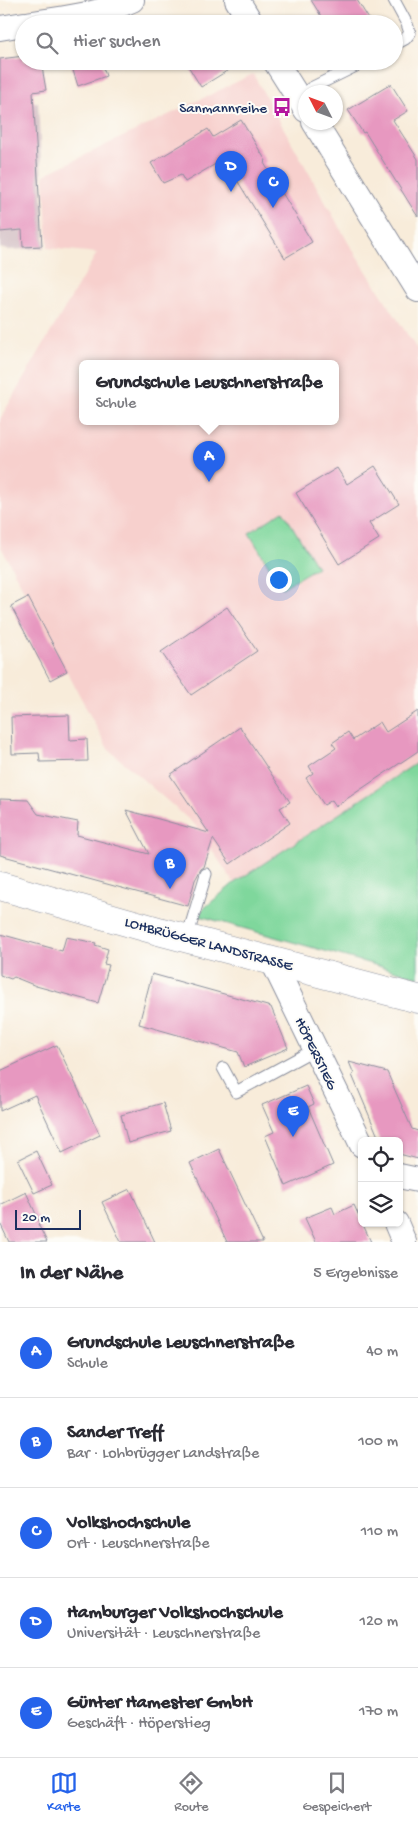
<!DOCTYPE html>
<html lang="de">
<head>
<meta charset="utf-8">
<style>
	:root { --surface:#fff; --page:#f2f2f3; --text:#2b2b33; --muted:#7c7c81; --line:#e1e1e2; --accent:#2563eb }
	body { margin:0; font-family:"Gochi Hand",sans-serif; background:var(--page); color:var(--text) }
	.controls { position:absolute; right:15px; bottom:15px; display:grid; overflow:hidden; border-radius:8px; box-shadow:0 1px 4px #0004 }
	.controls button { width:45px; height:45px; display:grid; place-items:center; padding:0; border:0; border-bottom:1px solid var(--line); background:var(--surface); color:var(--text); font:25px sans-serif }
	.compass { position:absolute; left:298px; top:85px; width:45px; height:45px; border-radius:50%; background:var(--surface); box-shadow:0 1px 4px #0004; rotate:312deg }
	.scale { position:absolute; left:15px; bottom:12px; width:66px; box-sizing:border-box; padding-left:5px; border:2px solid #1b2f5e; border-top:0; font-size:14px; line-height:18px; white-space:nowrap; color:#1b2f5e; -webkit-text-stroke:4px #fdfcf7; paint-order:stroke }
	.you { position:absolute; left:278px; top:579px; width:18px; height:18px; margin:-12px; border:4px solid #fff; border-radius:50%; background:#1a73e8; box-shadow:0 0 0 8px #1a73e833 }
	.badge { display:grid; place-items:center; width:32px; height:32px; border-radius:50%; background:var(--accent); color:#fff; font-size:16px; font-weight:700 }
	.pin { position:absolute; translate:-50% -41px; filter:drop-shadow(0 1px 2px #0008) }
	.pin::after { content:''; position:absolute; top:26px; width:18px; height:15px; background:inherit; clip-path:polygon(0 0,100% 0,50% 100%) }
	.popup { position:absolute; left:79px; top:360px; width:260px; height:65px; box-sizing:border-box; display:grid; place-content:center; border-radius:8px; background:var(--surface); filter:drop-shadow(0 1px 4px #0005); font-size:16px; white-space:nowrap; color:var(--muted) }
	.popup b { font-size:19px; color:var(--text) }
	.popup::after { content:''; position:absolute; left:50%; top:100%; margin-left:-10px; border:10px solid transparent; border-top-color:var(--surface) }
	.list { margin:0; padding:0; list-style:none }
	h2 { display:flex; justify-content:space-between; align-items:center; height:65px; margin:0; padding:0 20px; font-size:21px }
	h2 small { font-size:16px; font-weight:400; color:var(--muted) }
	.list li { display:grid; grid-template-columns:32px 1fr auto; gap:15px; align-items:center; box-sizing:border-box; height:90px; padding:0 20px; border-top:1px solid var(--line) }
	.list b { display:block; font-size:19px; white-space:nowrap }
	.list p { margin:0; font-size:16px; white-space:nowrap; color:var(--muted) }
	.list em { font-size:16px; font-style:normal; color:var(--muted) }
	.icon { flex:none; width:28px; height:28px; fill:none; stroke:currentColor; stroke-width:2; stroke-linecap:round; stroke-linejoin:round }
	.map { position:relative; flex:none; width:418px; height:1242px; overflow:hidden }
	.search { position:absolute; background:var(--surface); box-shadow:0 1px 4px #0004; left:15px; right:15px; top:15px; height:55px; display:flex; align-items:center; gap:12px; box-sizing:border-box; padding:0 18px; border-radius:28px; color:var(--muted); font-size:19px }
	.sheet { height:515px; background:var(--surface) }
	nav { display:flex; justify-content:space-around; align-items:center; box-sizing:border-box; height:70px; border-top:1px solid var(--line); background:var(--surface); font-size:14px; color:var(--muted) }
	nav a { display:grid; justify-items:center; gap:2px }
	nav .on { color:var(--accent) }
	.map>svg:first-child { display:block }
	.built { fill:#f7d0cd; fill-rule:evenodd }
	.industrial { fill:#d2bec3 }
	.green { fill:#7fd79c; stroke:#4d837d }
	.building { fill:#e798c0 }
	.lines { fill:none; stroke-linecap:round; stroke-linejoin:round }
	.service-casing { stroke:#8a8e9c; stroke-width:13 }
	.minor-casing { stroke:#8a8e9c; stroke-width:26 }
	.tertiary-casing { stroke:#8a8e9c; stroke-width:29 }
	.service { stroke:#fff; stroke-width:11 }
	.minor { stroke:#fff; stroke-width:24 }
	.tertiary { stroke:#fff; stroke-width:28 }
	.labels { text-anchor:middle; stroke-width:4; stroke-linejoin:round; paint-order:stroke }
	.poi-label { font-size:15px; fill:#1b2f5e; stroke:#fdfcf7; text-anchor:end }
	.street-label { font-size:15px; fill:#1b2f5e; stroke:#fdfcf7 }
</style>
</head>
<body>
<div class="map">
<svg width="418" height="1242" viewBox="0 0 418 1242">
	<rect width="100%" height="100%" fill="#fdfcf7"/>
	<filter id="ink" filterUnits="userSpaceOnUse"><feTurbulence type="fractalNoise" baseFrequency=".02" numOctaves="2"/><feDisplacementMap in="SourceGraphic" scale="10" xChannelSelector="R" yChannelSelector="G"/><feConvolveMatrix kernelMatrix="1 2 1 2 8 2 1 2 1" color-interpolation-filters="sRGB"/></filter>
	<filter id="wash" filterUnits="userSpaceOnUse"><feTurbulence type="fractalNoise" baseFrequency=".0096" numOctaves="4" result="noise"/><feDisplacementMap in="SourceGraphic" scale="20" xChannelSelector="R" yChannelSelector="G"/><feGaussianBlur stdDeviation="1.12" result="paint"/><feColorMatrix in="noise" values="0 0 0 0 0 0 0 0 0 0 0 0 0 0 0 0 0 1.4 0 .05"/><feComposite in="paint" operator="in"/></filter>
	<g filter="url(#wash)">
		<rect width="100%" height="100%" fill="#f8ecda"/>
		<path class="built" d="M253,74L349,244L418,351V762L234,883L195,825L108,749L0,545V419L97,253L48,248L44,175ZM83,363H335V421H83Z"/>
		<path class="industrial" d="M38,102L45,248L7,250L0,248V106Z"/>
		<path class="green" d="M283,511L317,567L282,588L249,533Z
			M418,762V977L196,915L234,883Z"/>
		<g id="blocks">
			<path class="building" d="M311,0H357L372,24H326Z
				M24,56V61H41L46,90L33,92L42,246L23,247L22,230L0,232V59Z
				M70,61H101L106,76L78,86Z
				M185,61H243L201,87Z
				M391,84L408,111L393,120L418,159V217L365,132L363,133L348,110Z
				M241,120L266,161L264,163L312,242L285,258L224,159L185,182L181,175L163,183L151,163L208,129L213,137Z
				M375,466L399,504L369,523L379,539L339,564L296,493L337,468L347,484Z
				M28,597L67,671L50,680L11,606Z
				M227,607L257,651L191,695L161,652Z
				M418,711V751L336,806L332,800L324,805L306,778L313,773L309,766L336,748L332,743L348,732L353,740L380,722L386,732Z
				M69,715L70,740L87,739L88,761L40,762L39,753L12,754L11,717Z
				M240,727L290,802L280,808L290,823L230,864L213,839L204,867L201,869L195,880L188,906L0,855V799L28,800L38,814L78,822L77,835L149,854L126,810L209,833L170,775Z
				M0,934L62,951L66,937L96,943L95,945L108,949L104,964L109,965L98,1003L36,986L14,977L11,979L0,975Z
				M152,974L271,1007L288,1048L244,1067L238,1052L139,1024Z
				M57,1045L100,1135L62,1153L35,1095L0,1111V1071Z
				M349,1062L387,1072L412,1129L418,1131V1159L399,1154V1141H380L352,1075L354,1074Z
				M306,1086L314,1104L308,1107L333,1165L286,1186L265,1136L274,1132L262,1105Z
				M163,1103L171,1131L128,1143L121,1115Z
				M219,1149L263,1242H227L190,1163Z
				M36,1151L52,1185L34,1193L18,1160Z
				M130,1189L155,1242H121L102,1202Z
				M26,1192L40,1223L38,1224L47,1242H9L0,1223V1205Z
				M354,1205L371,1242H316L305,1218L332,1207L335,1214Z"/>
		</g>
	</g>
	<g filter="url(#ink)">
		<use href="#blocks" fill-opacity="0" stroke="#8a8e9c" stroke-width="1"/>
		<g class="lines">
			<g class="service-casing">
				<path id="service" d="M394,45L405,39L410,33L407,24L394,0
					M306,92L311,88L366,61
					M187,938L206,874
					M223,1068L236,1092L317,1048"/>
			</g>
			<g class="minor-casing">
				<path id="minor" d="M237,0L252,24
					M27,24C62,18 99,15 132,0
					M0,28L24,24
					M275,61L306,110
					M314,122L418,290
					M272,960L362,1145
					M399,1176L418,1180
					M396,1223L404,1242"/>
			</g>
			<g class="tertiary-casing">
				<path id="tertiary" d="M0,886L162,932L418,999"/>
			</g>
			<use href="#service" class="service"/>
			<use href="#minor" class="minor"/>
			<use href="#tertiary" class="tertiary"/>
		</g>
	</g>
	<defs>
		<g id="bus-bare" transform="scale(1.5)"><path d="M-5-6H5V4H4V6H2V4H-2V6H-4V4H-5ZM-3.5-4V0h7V-4ZM-3.5 1.2v1.5H-2V1.2ZM2 1.2v1.5H3.5V1.2Z" fill="#b5179e" stroke="#fdfcf7" stroke-width="2.5" paint-order="stroke"/></g>
	</defs>
	<g fill-rule="evenodd">
		<use href="#bus-bare" x="282" y="107"/>
	</g>
	<g class="labels">
		<g class="poi-label">
			<text x="267" y="112">Sanmannreihe</text>
		</g>
		<g class="street-label">
			<text transform="translate(209 943) rotate(15)" y="5">LOHBRÜGGER LANDSTRASSE</text>
			<text transform="translate(317 1053) rotate(64)" y="5">HÖPERSTIEG</text>
		</g>
	</g>
</svg>
<div class="controls">
<button><svg class="icon" aria-label="locate" viewBox="0 0 24 24"><circle cx="12" cy="12" r="6"/><path d="M12 2v4M12 18v4M2 12h4M18 12h4"/></svg></button>
<button><svg class="icon" aria-label="layers" viewBox="0 0 24 24"><path d="M12 4l9 5-9 5-9-5zM3 14l9 5 9-5"/></svg></button>
</div>
<svg class="compass" viewBox="-18 -18 36 36"><path d="M0-13l5 13h-10z" fill="#e53935"/><path d="M0 13l5-13h-10z" fill="#7c7c81"/></svg>
<div class="scale">20 m</div>
<div class="you"></div>
<div class="pin badge" style="left:209px;top:482px">A</div>
<div class="popup"><b>Grundschule Leuschnerstraße</b>Schule</div>
<div class="pin badge" style="left:170px;top:889px">B</div>
<div class="pin badge" style="left:273px;top:208px">C</div>
<div class="pin badge" style="left:231px;top:192px">D</div>
<div class="pin badge" style="left:293px;top:1137px">E</div>
<div class="search"><svg class="icon" aria-label="search" viewBox="0 0 24 24"><circle cx="10" cy="10" r="6"/><path d="M15 15l6 6"/></svg>Hier suchen</div>
</div>
<section class="sheet">
<h2>In der Nähe<small>5 Ergebnisse</small></h2>
<ul class="list">
<li><span class="badge">A</span><div><b>Grundschule Leuschnerstraße</b><p>Schule</p></div><em>40 m</em></li>
<li><span class="badge">B</span><div><b>Sander Treff</b><p>Bar · Lohbrügger Landstraße</p></div><em>100 m</em></li>
<li><span class="badge">C</span><div><b>Volkshochschule</b><p>Ort · Leuschnerstraße</p></div><em>110 m</em></li>
<li><span class="badge">D</span><div><b>Hamburger Volkshochschule</b><p>Universität · Leuschnerstraße</p></div><em>120 m</em></li>
<li><span class="badge">E</span><div><b>Günter Hamester GmbH</b><p>Geschäft · Höperstieg</p></div><em>170 m</em></li>
</ul>
</section>
<nav>
<a class="on"><svg class="icon" aria-label="map" viewBox="0 0 24 24"><path d="M3 6l6-2 6 2 6-2v14l-6 2-6-2-6 2zM9 4v14M15 6v14"/></svg>Karte</a>
<a><svg class="icon" aria-label="directions" viewBox="0 0 24 24"><path d="M12 3l9 9-9 9-9-9zM9 14v-3h6M13 9l2 2-2 2"/></svg>Route</a>
<a><svg class="icon" aria-label="saved" viewBox="0 0 24 24"><path d="M7 4h10v16l-5-4-5 4z"/></svg>Gespeichert</a>
</nav>
</body>
</html>
